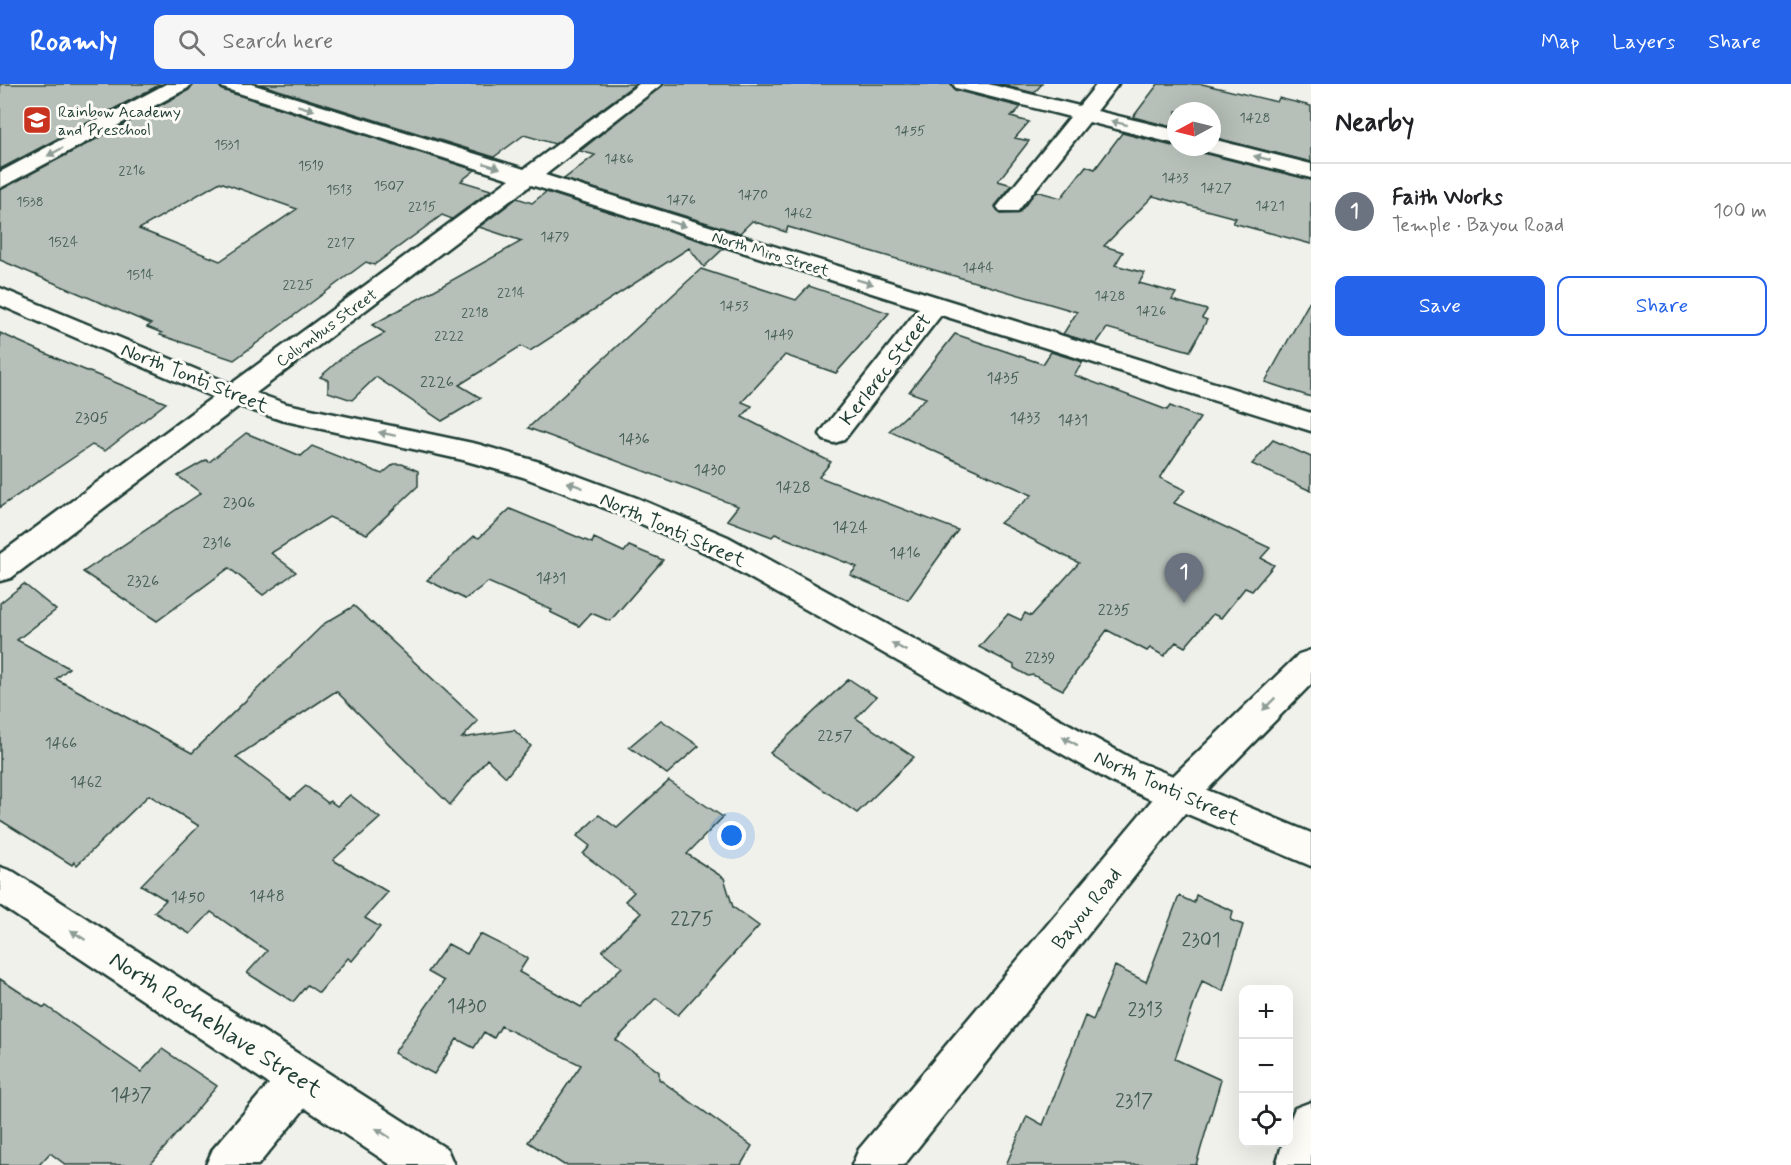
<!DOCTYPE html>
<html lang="en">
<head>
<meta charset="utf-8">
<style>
	:root { --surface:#fff; --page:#f6f6f6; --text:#202124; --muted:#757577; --line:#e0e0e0; --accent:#2563eb }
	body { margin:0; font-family:Mynerve,sans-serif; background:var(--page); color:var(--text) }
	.controls { position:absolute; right:18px; bottom:18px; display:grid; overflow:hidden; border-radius:12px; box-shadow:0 6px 24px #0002 }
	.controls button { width:54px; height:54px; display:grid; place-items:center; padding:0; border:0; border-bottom:2px solid var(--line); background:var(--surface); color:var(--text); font:30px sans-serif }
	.compass { position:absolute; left:1167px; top:18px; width:54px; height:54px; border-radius:50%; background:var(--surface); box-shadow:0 6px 24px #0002; rotate:263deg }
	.you { position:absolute; left:732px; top:752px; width:21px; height:21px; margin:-15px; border:4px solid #fff; border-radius:50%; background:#1a73e8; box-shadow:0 0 0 9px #1a73e833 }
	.badge { display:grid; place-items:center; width:39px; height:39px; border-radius:50%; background:var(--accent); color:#fff; font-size:20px; font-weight:700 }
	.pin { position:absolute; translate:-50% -50px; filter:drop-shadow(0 2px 3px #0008) }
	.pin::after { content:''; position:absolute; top:32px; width:21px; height:18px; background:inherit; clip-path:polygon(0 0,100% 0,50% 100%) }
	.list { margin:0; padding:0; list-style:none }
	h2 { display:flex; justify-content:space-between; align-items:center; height:78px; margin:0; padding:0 24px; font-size:26px }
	h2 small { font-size:20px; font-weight:400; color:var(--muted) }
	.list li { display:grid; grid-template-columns:39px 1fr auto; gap:18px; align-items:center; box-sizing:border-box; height:96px; padding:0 24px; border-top:2px solid var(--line) }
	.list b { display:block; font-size:22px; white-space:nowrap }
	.list p { margin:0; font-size:20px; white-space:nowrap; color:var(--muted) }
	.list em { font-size:20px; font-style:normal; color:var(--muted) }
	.actions { display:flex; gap:12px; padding:18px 24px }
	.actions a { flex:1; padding:14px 0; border:2px solid var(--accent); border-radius:12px; text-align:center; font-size:21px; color:var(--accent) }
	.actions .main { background:var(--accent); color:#fff }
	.icon { flex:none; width:33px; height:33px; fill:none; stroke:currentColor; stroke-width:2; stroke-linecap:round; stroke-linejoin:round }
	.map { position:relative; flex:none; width:1311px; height:1081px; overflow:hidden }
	header { display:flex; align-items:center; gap:36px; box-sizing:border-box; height:84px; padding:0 30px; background:var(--accent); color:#fff }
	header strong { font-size:28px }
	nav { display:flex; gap:33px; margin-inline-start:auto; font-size:21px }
	.search { width:420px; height:54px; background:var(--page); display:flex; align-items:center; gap:15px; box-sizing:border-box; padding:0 21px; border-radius:12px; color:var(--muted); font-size:22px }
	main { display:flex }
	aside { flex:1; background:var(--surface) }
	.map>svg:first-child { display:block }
	.building { fill:#b6bfb8; stroke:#1f3d34; stroke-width:1.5; fill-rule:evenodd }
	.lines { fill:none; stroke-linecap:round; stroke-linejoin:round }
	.minor-casing { stroke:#1f3d34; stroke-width:5 }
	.minor { fill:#fdfcf7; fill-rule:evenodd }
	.oneway { fill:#8e9c96 }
	.labels { text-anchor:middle; stroke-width:6; stroke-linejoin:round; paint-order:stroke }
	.far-number-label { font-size:14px; fill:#455e55 }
	.far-poi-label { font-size:16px; fill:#1f3d34; stroke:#fdfcf7; text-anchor:start }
	.far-street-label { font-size:16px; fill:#1f3d34; stroke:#fdfcf7 }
	.number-label { font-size:16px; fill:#455e55 }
	.street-label { font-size:20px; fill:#1f3d34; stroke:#fdfcf7 }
	.near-number-label { font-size:20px; fill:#455e55 }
	.near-street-label { font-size:24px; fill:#1f3d34; stroke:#fdfcf7 }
</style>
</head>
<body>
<header>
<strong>Roamly</strong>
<div class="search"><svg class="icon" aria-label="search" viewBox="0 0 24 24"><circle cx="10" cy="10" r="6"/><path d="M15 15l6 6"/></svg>Search here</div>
<nav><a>Map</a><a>Layers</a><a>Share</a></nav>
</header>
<main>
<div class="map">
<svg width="1311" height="1081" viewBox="0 0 1311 1081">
	<rect width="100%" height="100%" fill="#f0f1eb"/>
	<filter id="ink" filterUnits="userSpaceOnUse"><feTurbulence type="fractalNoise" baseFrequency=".0167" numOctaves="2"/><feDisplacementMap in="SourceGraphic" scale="12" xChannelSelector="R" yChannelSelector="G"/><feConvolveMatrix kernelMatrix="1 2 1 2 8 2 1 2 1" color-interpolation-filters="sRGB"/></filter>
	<g filter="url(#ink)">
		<path class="building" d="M0,0H161L0,85Z
			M193,0H218L222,6L475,86L461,97L491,106L452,135L442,131L374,181L366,178L234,276L160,251L162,249L147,243L151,240L0,176V106L189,6ZM220,98L297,125L220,177L139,145Z
			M259,0H635L555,60L524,51L494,73Z
			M664,0H951L955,6L1021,23L1011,33L1029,38L1015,54L1029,57L998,97L1012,101L995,122L1001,130L1019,129L1036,107L1061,114L1086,82L1095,85L1122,49L1176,63H1200L1203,69L1311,96V160L1233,139L1236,134L1153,112L1104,162L1123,168L1115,181L1145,189L1139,199L1176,209L1172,216L1207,226L1202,234L1207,236L1190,267L1107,244L1096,260L1063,250L1077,228L788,143L786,148L752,137L740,149L564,95L595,71L580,67Z
			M998,0H1042L1034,9Z
			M1158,0H1202L1277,18L1279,14L1311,22V78L1212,53V27H1176V44L1133,33Z
			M546,108L724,164L704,183L689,164L530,267L521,262L459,301L481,314L442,337L376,293L352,316L328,308V296L320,293L344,272L385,249L372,241L522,157L479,143L517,114L532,119Z
			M701,185L796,216L809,202L889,229L836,289L785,271L742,318L752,322L742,333L831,378L819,393L958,446L908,516L850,491L857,483L775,450L772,453L727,436L738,422L528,344Z
			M1311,215V313L1265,298Z
			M0,249L65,278L166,319L105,367L92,361L0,423Z
			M955,250L1043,280L1051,268L1083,278L1074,291L1167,326L1170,322L1200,334L1160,394L1185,406L1174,419L1270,464L1261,474L1274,481L1252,507L1245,504L1221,534L1213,530L1185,563L1176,558L1164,572L1150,564L1147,567L1107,546L1063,606L1033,591L1028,592L1014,584V581L979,563L1008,530L1021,536L1025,529L1031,532L1079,479L1000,439L1032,411L889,347L926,314L909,308Z
			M246,349L301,372L312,362L382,390L394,380H402L418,387V402L367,450L329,433L271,469L296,488L263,511L229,484L157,537L83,488L201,409L178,392L206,376L209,378Z
			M1273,356L1311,373V407L1252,380Z
			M510,425L592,459L594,454L624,468L629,462L663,476L610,537L591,529L579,542L550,528L552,526L488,498L465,515L427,496L474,452L479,454Z
			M24,500L56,526L17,556L69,584L56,595L192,669L325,539L354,522L478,637L462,654L514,646L531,662L506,693L487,675L450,721L336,607L236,673L291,715L306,702L328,719L330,717L337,722L350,711L380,734L333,776L388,808L365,834L380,843L352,877L348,874L319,909L307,901L293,918L247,889L267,867L211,828L190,850L154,828L166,816L141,801L199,742L149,711L77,781L74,778L72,781L0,736V519Z
			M849,595L876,613L856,634L914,673L857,729L770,669Z
			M661,636L699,662L667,690L629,663Z
			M669,697L723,733L687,770L724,794L733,823L759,842L678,931L656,914L616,956L659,988V995L752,1062L741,1081H564L528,1058L581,981L501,942L494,954L484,948L474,964L457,955L434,990L394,969L444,897L428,888L448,860L467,870L480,850L528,874L519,888L581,923L622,883L602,867L641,829L625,817L634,808L583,770L590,762L577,752L599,731L617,744Z
			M1196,811L1233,827L1231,836L1243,841L1223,907L1202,897L1175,975L1221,996L1196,1081H1006L1027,1032L1043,1041L1085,932L1093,936L1115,882L1146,898L1179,812L1194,819Z
			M0,895L44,924L46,922L141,988L162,965L217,1002L150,1081H66L50,1069L39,1081H0Z"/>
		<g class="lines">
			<g class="minor-casing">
				<path id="minor" d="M166,0H191L188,4L0,104V88Z
					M220,0H251L524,85L639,0H662L545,91L1311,329V347L941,231L844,356L834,359L824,356L820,350L824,344L919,224L531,101L256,309L287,320L477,360L543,379L637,414L728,453L1138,678L1173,692L1299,570L1311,566V600L1207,706L1311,749V782L1185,729L904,1081H852L859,1065L1152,716L1112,698L706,469L615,428L523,393L463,376L281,336L239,322L11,494L0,497V470L213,313L0,221V204L231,300L510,95L223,4Z
					M953,0H988L1079,22L1097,0H1118L1097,27L1176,46V60L1089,38L1017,128H1001L997,123L1001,118L1070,33L956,4Z
					M1212,55L1311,80V94L1204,67L1202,63H1212Z
					M0,783L14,788L447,1065L454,1081H391L305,1024L258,1081H206L213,1065L269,1000L0,821Z
					M1311,1018V1081H1276L1283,1058H1288V1041L1295,1024Z"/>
			</g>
			<use href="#minor" class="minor"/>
		</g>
		<defs><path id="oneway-solid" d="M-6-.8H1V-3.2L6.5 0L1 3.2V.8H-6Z" transform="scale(1.5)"/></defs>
		<g class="oneway">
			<use href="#oneway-solid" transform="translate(306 24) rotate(17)"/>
			<use href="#oneway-solid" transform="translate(1119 39) rotate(-166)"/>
			<use href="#oneway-solid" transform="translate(55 68) rotate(152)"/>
			<use href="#oneway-solid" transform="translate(1262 74) rotate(-166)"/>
			<use href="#oneway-solid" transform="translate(492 82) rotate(17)"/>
			<use href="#oneway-solid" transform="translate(678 140) rotate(17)"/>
			<use href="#oneway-solid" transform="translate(865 198) rotate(17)"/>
			<use href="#oneway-solid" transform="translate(387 350) rotate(-168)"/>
			<use href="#oneway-solid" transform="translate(575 401) rotate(-159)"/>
			<use href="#oneway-solid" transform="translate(899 563) rotate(-151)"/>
			<use href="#oneway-solid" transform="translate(1269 620) rotate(135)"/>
			<use href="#oneway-solid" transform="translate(1070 657) rotate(-151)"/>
			<use href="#oneway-solid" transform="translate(78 851) rotate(-147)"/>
			<use href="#oneway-solid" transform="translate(383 1049) rotate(-147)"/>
		</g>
	</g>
	<defs>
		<g id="school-square" transform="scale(1.5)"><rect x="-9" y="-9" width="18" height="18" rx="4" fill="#c8321e" stroke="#fdfcf7"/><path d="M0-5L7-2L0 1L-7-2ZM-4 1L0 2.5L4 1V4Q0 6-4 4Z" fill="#fff"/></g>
	</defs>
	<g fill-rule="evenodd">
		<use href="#school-square" x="37" y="36"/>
	</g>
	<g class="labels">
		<g class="far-number-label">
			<text x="1255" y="38">1428</text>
			<text x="910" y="51">1455</text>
			<text x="227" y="65">1531</text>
			<text x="619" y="79">1486</text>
			<text x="311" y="86">1519</text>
			<text x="132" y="91">2216</text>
			<text x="1175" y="98">1433</text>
			<text x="389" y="106">1507</text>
			<text x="1216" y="108">1427</text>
			<text x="339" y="110">1513</text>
			<text x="753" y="115">1470</text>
			<text x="681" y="120">1476</text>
			<text x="30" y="122">1538</text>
			<text x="1270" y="126">1421</text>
			<text x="422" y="127">2215</text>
			<text x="798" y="133">1462</text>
			<text x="555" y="157">1479</text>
			<text x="63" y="162">1524</text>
			<text x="341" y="163">2217</text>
			<text x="978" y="188">1444</text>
			<text x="140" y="195">1514</text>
			<text x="298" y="205">2225</text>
			<text x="511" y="213">2214</text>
			<text x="1110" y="216">1428</text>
			<text x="734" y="226">1453</text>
			<text x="1151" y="231">1426</text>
			<text x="475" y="233">2218</text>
			<text x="779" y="255">1449</text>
			<text x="449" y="256">2222</text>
		</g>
		<g class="far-poi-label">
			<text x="58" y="33">Rainbow Academy<tspan x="58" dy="18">and Preschool</tspan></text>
		</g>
		<g class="far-street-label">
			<text transform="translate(771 169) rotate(17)" y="6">North Miro Street</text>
			<text transform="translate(326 243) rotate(-36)" y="6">Columbus Street</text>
		</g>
		<g class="number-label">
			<text x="1003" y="299">1435</text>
			<text x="437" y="303">2226</text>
			<text x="92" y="339">2305</text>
			<text x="1025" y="339">1433</text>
			<text x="1073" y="341">1431</text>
			<text x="634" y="360">1436</text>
			<text x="710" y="391">1430</text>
			<text x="793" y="408">1428</text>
			<text x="239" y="424">2306</text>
			<text x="850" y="448">1424</text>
			<text x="217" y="464">2316</text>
			<text x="905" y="474">1416</text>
			<text x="551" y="499">1431</text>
			<text x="143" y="502">2326</text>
			<text x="1114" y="531">2235</text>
			<text x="1040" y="579">2239</text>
			<text x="835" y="657">2257</text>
			<text x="61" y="664">1466</text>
			<text x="86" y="703">1462</text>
			<text x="267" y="817">1448</text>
			<text x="188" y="818">1450</text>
		</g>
		<g class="street-label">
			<text transform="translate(885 285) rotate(-52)" y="7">Kerlerec Street</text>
			<text transform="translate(195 293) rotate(22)" y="7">North Tonti Street</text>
			<text transform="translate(673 445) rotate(24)" y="7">North Tonti Street</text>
			<text transform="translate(1167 703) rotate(24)" y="7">North Tonti Street</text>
			<text transform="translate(1086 824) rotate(-51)" y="7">Bayou Road</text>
		</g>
		<g class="near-number-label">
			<text x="692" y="841">2275</text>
			<text x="1201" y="862">2301</text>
			<text x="467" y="928">1430</text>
			<text x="1145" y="932">2313</text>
			<text x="131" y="1017">1437</text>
			<text x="1134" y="1023">2317</text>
		</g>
		<g class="near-street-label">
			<text transform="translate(216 940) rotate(33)" y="8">North Rocheblave Street</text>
		</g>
	</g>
</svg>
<div class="controls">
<button>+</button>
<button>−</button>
<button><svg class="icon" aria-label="locate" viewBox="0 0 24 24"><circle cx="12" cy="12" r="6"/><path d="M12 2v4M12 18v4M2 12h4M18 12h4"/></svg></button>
</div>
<svg class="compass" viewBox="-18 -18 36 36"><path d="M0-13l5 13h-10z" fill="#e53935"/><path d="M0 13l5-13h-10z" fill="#757577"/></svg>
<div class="you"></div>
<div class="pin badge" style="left:1184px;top:519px;background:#6b7280">1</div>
</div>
<aside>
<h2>Nearby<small></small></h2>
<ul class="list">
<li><span class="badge" style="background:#6b7280">1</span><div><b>Faith Works</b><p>Temple · Bayou Road</p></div><em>100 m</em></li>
</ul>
<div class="actions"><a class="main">Save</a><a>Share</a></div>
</aside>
</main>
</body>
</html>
